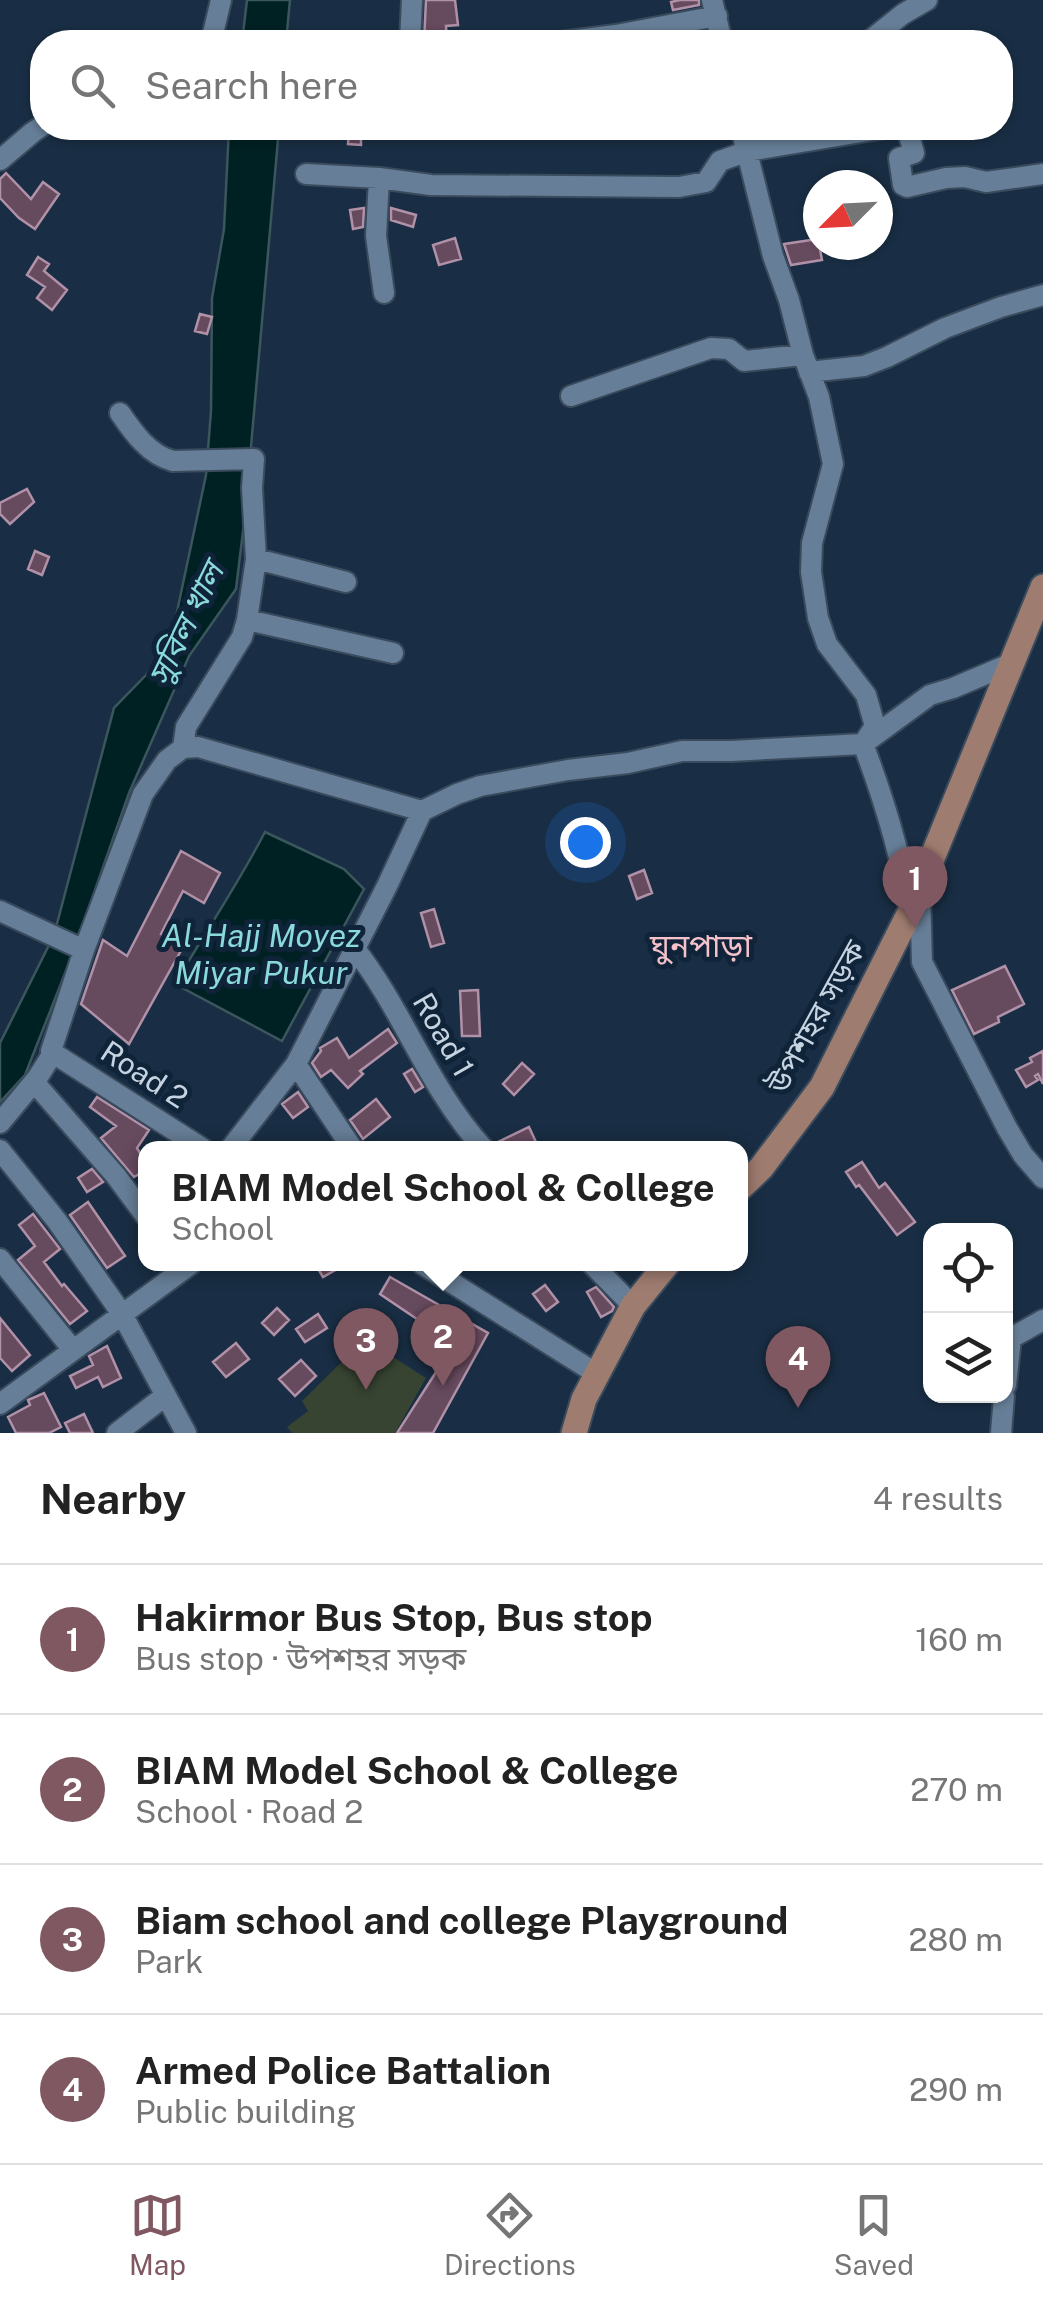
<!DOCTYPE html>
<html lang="en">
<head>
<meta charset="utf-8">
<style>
	:root { --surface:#fff; --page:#f2f2f2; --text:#222; --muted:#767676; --line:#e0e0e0; --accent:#805861 }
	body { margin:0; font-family:"Public Sans","Noto Sans Bengali",sans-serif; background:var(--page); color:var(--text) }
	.controls { position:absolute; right:30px; bottom:30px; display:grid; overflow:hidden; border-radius:20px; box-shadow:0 2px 8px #0004 }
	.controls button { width:90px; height:90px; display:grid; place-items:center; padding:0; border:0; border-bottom:2px solid var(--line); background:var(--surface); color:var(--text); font:50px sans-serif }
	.compass { position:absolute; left:803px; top:170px; width:90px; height:90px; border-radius:50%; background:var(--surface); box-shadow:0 2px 8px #0004; rotate:246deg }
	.you { position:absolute; left:585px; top:842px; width:35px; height:35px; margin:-25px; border:8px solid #fff; border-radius:50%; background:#1a73e8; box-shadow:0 0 0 15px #1a73e833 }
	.badge { display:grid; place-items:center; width:65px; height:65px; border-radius:50%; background:var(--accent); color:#fff; font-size:32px; font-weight:700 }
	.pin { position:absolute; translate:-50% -82px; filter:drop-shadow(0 2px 5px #0008) }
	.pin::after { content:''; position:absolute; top:52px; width:35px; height:30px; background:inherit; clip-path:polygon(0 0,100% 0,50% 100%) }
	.popup { position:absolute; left:138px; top:1141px; width:610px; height:130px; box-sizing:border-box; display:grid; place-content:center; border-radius:20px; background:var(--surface); filter:drop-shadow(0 2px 8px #0005); font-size:32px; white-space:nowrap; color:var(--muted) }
	.popup b { font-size:38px; color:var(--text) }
	.popup::after { content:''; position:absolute; left:50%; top:100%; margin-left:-20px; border:20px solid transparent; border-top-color:var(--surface) }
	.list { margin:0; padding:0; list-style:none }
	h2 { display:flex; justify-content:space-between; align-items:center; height:130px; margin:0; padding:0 40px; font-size:42px }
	h2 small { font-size:32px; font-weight:400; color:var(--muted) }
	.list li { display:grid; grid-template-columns:65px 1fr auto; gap:30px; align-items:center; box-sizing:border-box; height:150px; padding:0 40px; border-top:2px solid var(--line) }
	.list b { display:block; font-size:38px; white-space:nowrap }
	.list p { margin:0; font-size:32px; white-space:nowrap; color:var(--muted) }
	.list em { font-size:32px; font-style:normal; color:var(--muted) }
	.icon { flex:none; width:55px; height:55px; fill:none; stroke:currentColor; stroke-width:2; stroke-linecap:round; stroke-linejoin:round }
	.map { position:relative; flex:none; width:1043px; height:1433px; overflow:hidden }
	.search { position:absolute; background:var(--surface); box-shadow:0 2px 8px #0004; left:30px; right:30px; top:30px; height:110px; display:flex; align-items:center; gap:25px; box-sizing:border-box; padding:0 35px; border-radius:40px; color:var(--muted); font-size:38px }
	.sheet { height:730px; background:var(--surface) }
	nav { display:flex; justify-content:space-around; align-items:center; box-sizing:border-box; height:140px; border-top:2px solid var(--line); background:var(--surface); font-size:28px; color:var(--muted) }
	nav a { display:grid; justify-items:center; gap:5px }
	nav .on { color:var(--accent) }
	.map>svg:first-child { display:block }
	.green { fill:#374432 }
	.water { fill:#002123; stroke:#3b565c; stroke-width:2.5 }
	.building { fill:#664a5e; stroke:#b191a7; stroke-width:2.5 }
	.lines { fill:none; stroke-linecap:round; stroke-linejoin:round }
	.minor-casing { stroke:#3a4b5d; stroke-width:24 }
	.major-casing { stroke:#3a4b5d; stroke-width:29 }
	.minor { stroke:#667e97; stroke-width:20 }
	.major { stroke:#9f7c70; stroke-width:25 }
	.labels { text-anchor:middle; stroke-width:10; stroke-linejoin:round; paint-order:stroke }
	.street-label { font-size:30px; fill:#c6d3e1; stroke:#0f2439 }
	.water-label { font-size:32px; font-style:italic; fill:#8ad9dc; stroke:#0f2439 }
	.neighbourhood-label { font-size:32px; fill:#f5c1cb; stroke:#0f2439 }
</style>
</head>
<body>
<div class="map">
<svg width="1043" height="1433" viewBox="0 0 1043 1433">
	<rect width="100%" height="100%" fill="#192e44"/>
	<path class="green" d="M365,1339L426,1378L395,1433H292L287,1427L308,1411L302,1401Z"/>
	<path class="water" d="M247,0H290L286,42H242Z
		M229,128H279L245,515L236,589L189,656L129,793L73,953L25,1075L0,1102V1043L54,935L114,708L146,675L171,640L206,475L211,411L212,298L224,229Z
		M265,832L344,869L364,889L282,1041L175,984C205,933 238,884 265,832Z"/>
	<path class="building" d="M426,0H455L458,25L446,26L447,42H424Z
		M680,0H699V5L673,10L671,2Z
		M349,128H361V145L348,144Z
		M6,173L31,199L43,182L59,194L35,229L19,218L0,198V179Z
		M364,208L363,227L353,229L350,210Z
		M391,208L416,215L413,227L391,220Z
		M455,238L461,259L439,265L433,245Z
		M818,239L822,260L791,265L784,244Z
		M38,257L49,264L44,271L67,290L52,310L37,298L45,287L27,275Z
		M200,314L212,317L207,334L195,331Z
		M27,489L34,502L10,524L0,514V503Z
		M35,551L49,557L42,575L28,569Z
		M181,851L220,873L204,903L183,891L161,934L183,947L129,1044L81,1004L103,940L127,956Z
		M644,870L652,893L637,899L629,876Z
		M434,909L444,943L431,947L421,913Z
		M1005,966L1024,1004L998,1017L999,1022L974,1034L952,990Z
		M478,990L480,1036H462L460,991Z
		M388,1029L397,1043L360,1071L363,1074L348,1088L331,1070L321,1077L312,1063L321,1051L320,1048L337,1038L349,1058Z
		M1043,1051V1084L1038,1074L1035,1076L1038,1080L1026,1087L1016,1070L1032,1062L1030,1058Z
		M522,1063L534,1074L514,1095L503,1084Z
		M412,1069L423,1087L415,1092L404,1074Z
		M298,1092L308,1107L293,1118L282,1104Z
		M97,1097L149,1130L137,1148L146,1163V1170L134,1177L101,1138L116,1126L90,1107Z
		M376,1099L390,1117L363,1139L350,1120Z
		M529,1127L536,1142L522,1148H496V1143Z
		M862,1162L879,1188L885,1183L915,1222L897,1235L859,1185L856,1187L846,1172Z
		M92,1169L103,1182L87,1192L78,1178Z
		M88,1202L125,1256L107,1268L70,1215Z
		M33,1214L60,1249L44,1262L62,1286L64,1284L87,1311L70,1324L18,1260L35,1246L19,1225Z
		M315,1264H346L323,1277Z
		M390,1277L488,1333L433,1433H397L454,1344L380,1294Z
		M545,1285L558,1302L546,1311L533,1294Z
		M596,1287L614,1307L612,1311L601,1317L587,1292Z
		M277,1308L289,1320L274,1335L262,1323Z
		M318,1314L327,1328L305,1342L296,1329Z
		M0,1318L30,1355L12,1371L0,1358Z
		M236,1343L249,1359L226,1377L213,1362Z
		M107,1346L121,1378L103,1387L98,1377L76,1388L70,1376L93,1365L89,1356Z
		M301,1360L316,1376L295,1396L279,1379Z
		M44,1393L61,1427L49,1433H16L8,1417L30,1405L28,1400Z
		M84,1414L93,1433H70L65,1423Z"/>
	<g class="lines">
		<g class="minor-casing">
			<path id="minor" d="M712,0L722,42
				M211,42L221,0
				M410,42L412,0
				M560,42L616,35L717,16
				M868,42L903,14L927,0
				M741,128L773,256L789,300L803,355L819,397L833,464L812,543L811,572L818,618L827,644L866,695L875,726L864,743
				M907,128L914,153L899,158L903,185L907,187L946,178L965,177L986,182L1043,174
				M0,160L33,132L42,126
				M306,174L379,178L431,185L679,187L706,182L720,161L748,151L885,128
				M379,178L376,236L384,293
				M809,372L864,366L887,357L945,328L1001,307L1043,295
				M571,396L711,348L729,349L744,361L803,355
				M120,413C133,432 149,455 173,461L254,459L252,488L256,559L247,620L242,637L186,727L183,748
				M256,559L346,582
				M247,620L393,653
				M863,744C884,799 901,855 910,912
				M920,892L922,962L1007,1128L1023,1155L1043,1178
				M0,911L84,950
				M355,949C404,1012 428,1087 483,1148
				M53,1053L202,1148
				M296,1064L352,1148
				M34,1082L116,1176L145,1215
				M0,1123L38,1077L53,1053L51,1051L84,950L143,794L167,760L183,748L198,747L422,811
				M231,1148L296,1064L387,886L422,811L457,794L480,786L568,770L628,763L682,751H731L863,744L930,695L953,688L1012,663
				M0,1150L57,1221L122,1314L186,1433
				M0,1259L73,1350
				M422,1264L597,1374
				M592,1264L633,1306
				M1006,1385L1011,1338L1043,1320
				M0,1404L191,1264
				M117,1433L165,1396
				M1001,1433L1004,1396"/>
		</g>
		<g class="major-casing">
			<path id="major" d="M740,1188L761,1168L822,1087L910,912L1043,587
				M574,1433L584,1399L633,1306L667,1264"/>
		</g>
		<use href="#minor" class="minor"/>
		<use href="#major" class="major"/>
	</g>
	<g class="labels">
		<g class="street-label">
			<text transform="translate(817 1017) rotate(-61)" y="10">উপশহর সড়ক</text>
			<text transform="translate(443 1035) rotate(60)" y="10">Road 1</text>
			<text transform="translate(144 1075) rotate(33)" y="10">Road 2</text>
		</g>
		<g class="water-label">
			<text transform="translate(186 624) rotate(-64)" y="11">সুবিল খাল</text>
			<text x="261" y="947">Al-Hajj Moyez<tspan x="261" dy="37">Miyar Pukur</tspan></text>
		</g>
		<g class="neighbourhood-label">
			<text x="701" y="957">ঘুনপাড়া</text>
		</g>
	</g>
</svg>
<div class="controls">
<button><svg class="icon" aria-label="locate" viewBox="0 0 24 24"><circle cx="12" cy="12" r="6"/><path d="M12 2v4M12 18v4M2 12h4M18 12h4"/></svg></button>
<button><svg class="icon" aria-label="layers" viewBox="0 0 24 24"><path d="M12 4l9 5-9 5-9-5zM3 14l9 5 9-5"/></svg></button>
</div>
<svg class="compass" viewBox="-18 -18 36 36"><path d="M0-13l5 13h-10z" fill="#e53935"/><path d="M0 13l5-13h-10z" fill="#767676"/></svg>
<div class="you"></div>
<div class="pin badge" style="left:915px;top:928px">1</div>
<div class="pin badge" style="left:443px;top:1386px">2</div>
<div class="popup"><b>BIAM Model School &amp; College</b>School</div>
<div class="pin badge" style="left:366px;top:1390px">3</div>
<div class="pin badge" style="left:798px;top:1408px">4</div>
<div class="search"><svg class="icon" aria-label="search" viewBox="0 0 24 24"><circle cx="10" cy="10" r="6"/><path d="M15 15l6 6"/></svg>Search here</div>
</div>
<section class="sheet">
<h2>Nearby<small>4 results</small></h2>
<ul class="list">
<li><span class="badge">1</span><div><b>Hakirmor Bus Stop, Bus stop</b><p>Bus stop · উপশহর সড়ক</p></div><em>160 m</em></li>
<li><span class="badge">2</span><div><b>BIAM Model School &amp; College</b><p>School · Road 2</p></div><em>270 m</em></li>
<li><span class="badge">3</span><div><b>Biam school and college Playground</b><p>Park</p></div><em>280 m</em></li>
<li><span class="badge">4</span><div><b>Armed Police Battalion</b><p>Public building</p></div><em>290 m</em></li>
</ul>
</section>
<nav>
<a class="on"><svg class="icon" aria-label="map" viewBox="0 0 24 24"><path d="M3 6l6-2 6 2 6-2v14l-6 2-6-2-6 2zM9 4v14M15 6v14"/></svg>Map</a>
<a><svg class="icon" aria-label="directions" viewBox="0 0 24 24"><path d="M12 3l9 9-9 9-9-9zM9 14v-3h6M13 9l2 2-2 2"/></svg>Directions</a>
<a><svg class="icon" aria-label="saved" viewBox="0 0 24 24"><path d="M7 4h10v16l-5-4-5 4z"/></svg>Saved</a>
</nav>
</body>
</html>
